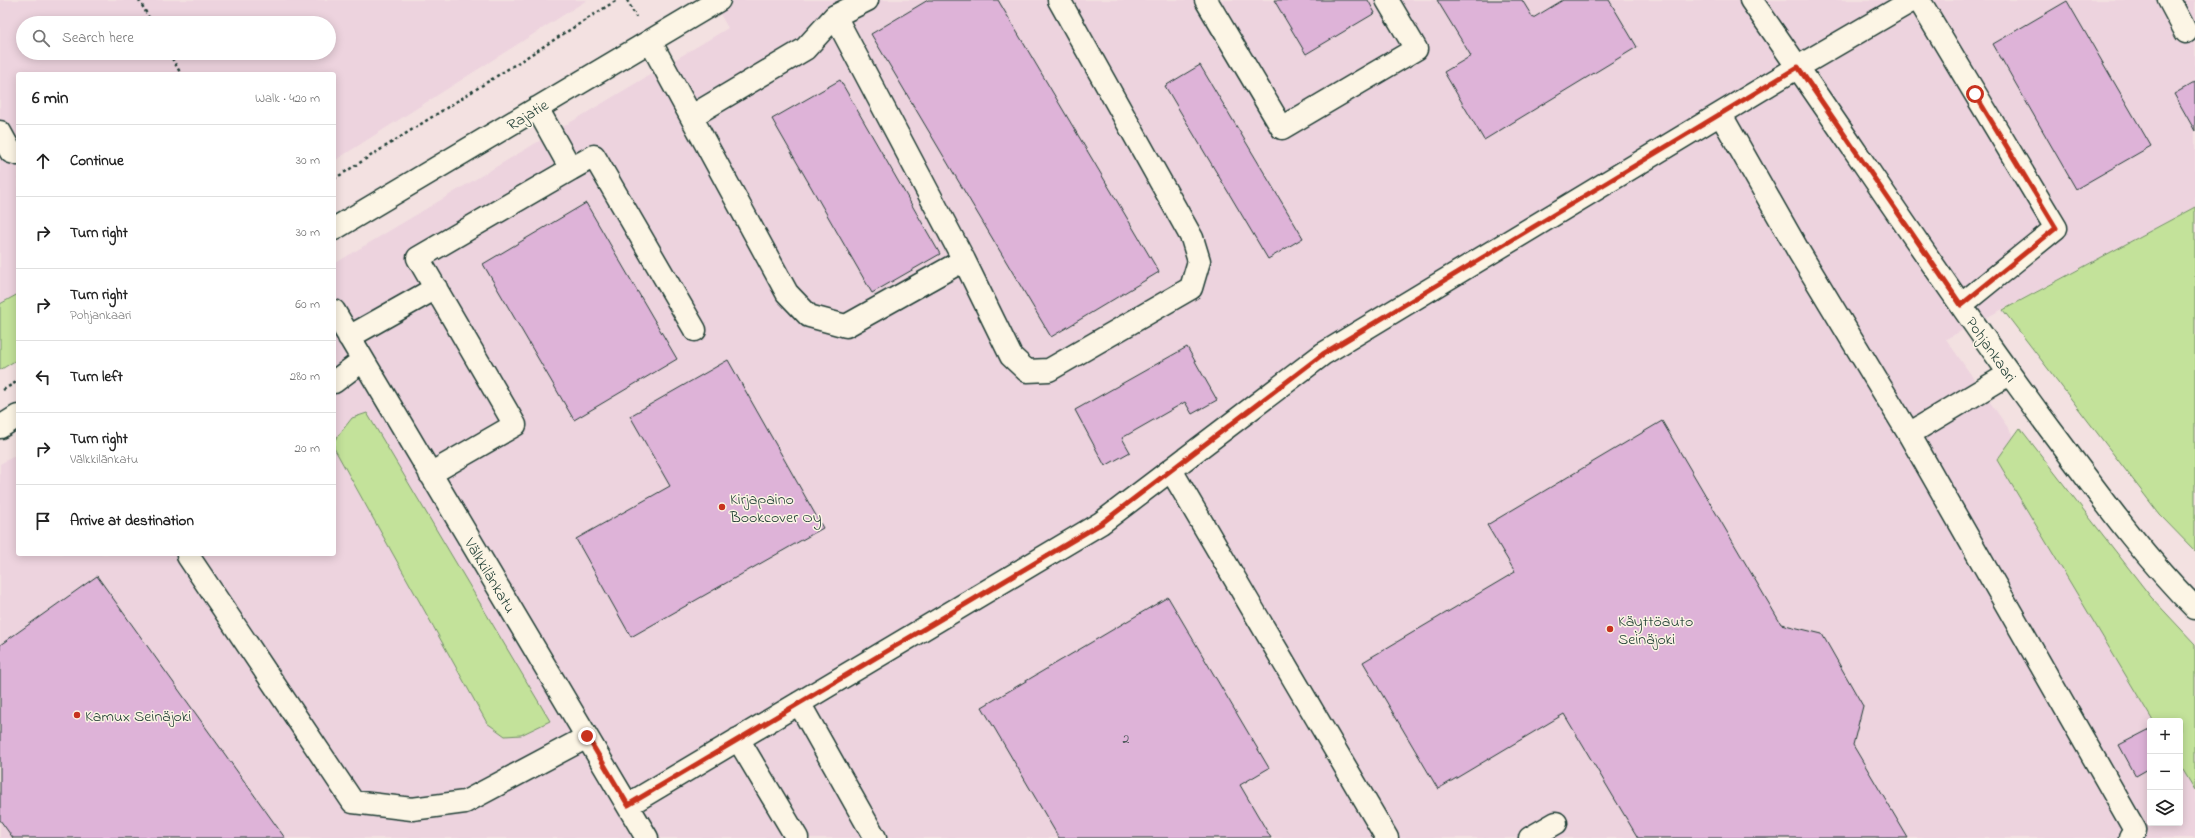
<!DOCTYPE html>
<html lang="en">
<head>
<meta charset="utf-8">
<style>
	:root { --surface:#fff; --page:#f6f6f6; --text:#222; --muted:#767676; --line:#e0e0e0 }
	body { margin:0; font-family:"Indie Flower",sans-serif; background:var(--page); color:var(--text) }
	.controls { position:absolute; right:12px; bottom:12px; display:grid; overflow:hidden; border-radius:4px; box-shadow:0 2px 10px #0003 }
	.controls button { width:36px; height:36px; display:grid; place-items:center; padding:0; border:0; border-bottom:1px solid var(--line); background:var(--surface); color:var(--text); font:20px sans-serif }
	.stop { position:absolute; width:12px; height:12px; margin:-9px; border:3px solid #c8321e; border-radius:50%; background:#fff }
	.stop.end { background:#c8321e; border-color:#fff; box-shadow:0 1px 4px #0008 }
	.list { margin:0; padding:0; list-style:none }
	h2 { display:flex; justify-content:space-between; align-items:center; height:52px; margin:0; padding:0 16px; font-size:17px }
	h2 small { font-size:13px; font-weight:400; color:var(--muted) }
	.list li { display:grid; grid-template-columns:26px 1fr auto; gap:12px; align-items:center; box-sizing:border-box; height:72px; padding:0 16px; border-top:1px solid var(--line) }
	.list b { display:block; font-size:15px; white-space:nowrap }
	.list p { margin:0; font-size:13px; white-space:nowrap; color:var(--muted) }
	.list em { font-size:13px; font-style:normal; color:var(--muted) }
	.icon { flex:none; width:22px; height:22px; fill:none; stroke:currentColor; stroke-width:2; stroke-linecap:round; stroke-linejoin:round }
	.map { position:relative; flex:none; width:2195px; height:838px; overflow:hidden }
	.search { position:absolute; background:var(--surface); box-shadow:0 2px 10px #0003; left:16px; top:16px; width:320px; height:44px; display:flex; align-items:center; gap:10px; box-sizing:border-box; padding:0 14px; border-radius:22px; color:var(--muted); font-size:15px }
	.panel { position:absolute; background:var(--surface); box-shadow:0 2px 10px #0003; left:16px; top:72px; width:320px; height:484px; border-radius:4px }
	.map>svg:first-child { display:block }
	.built { fill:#edd3de; fill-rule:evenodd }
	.green { fill:#c3e29a; stroke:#719067 }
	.building { fill:#deb3d8; stroke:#1f3d34 }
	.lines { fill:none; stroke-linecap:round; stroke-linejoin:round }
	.minor-casing { stroke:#1f3d34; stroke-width:25 }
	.path { stroke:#1f3d34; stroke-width:2.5; stroke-dasharray:3 3; stroke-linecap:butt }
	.minor { stroke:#fcf5e5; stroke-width:22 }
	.route { stroke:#c8321e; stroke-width:5 }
	.poi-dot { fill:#c8321e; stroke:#fcf5e5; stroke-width:1.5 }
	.labels { text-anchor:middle; stroke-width:3; stroke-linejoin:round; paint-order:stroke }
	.number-label { font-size:14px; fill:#4f5a5d }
	.street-label { font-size:16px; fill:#1f3d34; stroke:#fcf5e5 }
	.poi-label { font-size:16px; fill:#1f3d34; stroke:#fcf5e5; text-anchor:start }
</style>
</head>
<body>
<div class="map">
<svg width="2195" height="838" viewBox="0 0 2195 838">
	<rect width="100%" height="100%" fill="#f3e1e1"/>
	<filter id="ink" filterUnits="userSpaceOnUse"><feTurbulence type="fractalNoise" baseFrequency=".025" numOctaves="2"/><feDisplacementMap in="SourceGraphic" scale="8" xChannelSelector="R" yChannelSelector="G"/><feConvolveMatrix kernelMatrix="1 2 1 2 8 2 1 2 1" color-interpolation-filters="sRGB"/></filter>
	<g filter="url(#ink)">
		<path class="built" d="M0,0H587L334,161V74H18V294L0,304ZM23,23H329V53H23Z
			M712,0H2195V207L1946,339L2195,696V838H0V464L18,454V554H334V264L728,28ZM2150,721H2180V823H2150Z"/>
		<path class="green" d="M2195,207V551L2160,515L2003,310Z
			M18,294V359L0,370V304Z
			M367,413L550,721L521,735L505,736L487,723L334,448V441L352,418Z
			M2020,428L2151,597L2195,644V790L2180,765V721H2153L1997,460Z"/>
		<path class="building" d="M928,0H998L1159,272L1051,337L871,34Z
			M1274,0H1368L1375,13L1306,54Z
			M1437,0H1522L1533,18L1563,0H1609L1637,47L1484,140L1444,72L1471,56Z
			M2067,1L2151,146L2076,189L1993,44Z
			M1200,65L1303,238L1268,259L1165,86Z
			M840,80L940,254L872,293L772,119Z
			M2195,82V131L2174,94Z
			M586,203L677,359L574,420L483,264Z
			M1187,347L1217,400L1192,414L1185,402L1122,438L1130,452L1105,466L1075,410Z
			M728,360L823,528L631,637L576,539L670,486L630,416Z
			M1662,421L1781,624L1822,634L1863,706L1853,745L1908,838H1638L1564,714L1438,789L1363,662L1515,572L1487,525Z
			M97,576L285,838H13L0,820V645Z
			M1168,597L1269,768L1240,785L1271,838H1059L982,707Z
			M2150,729V768L2136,776L2119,745Z"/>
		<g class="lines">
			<g class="minor-casing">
				<path id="minor" d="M1206,0L1282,128L1416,49L1387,0
					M1751,0C1851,142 1946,289 2050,429C2096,490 2141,554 2195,608
					M1919,0L2056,228L1961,305
					M2169,0L2186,32
					M650,41L787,293L809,316L846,326L964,260L835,16
					M1721,115L1799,252L1909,434
					M692,116L805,49L835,16L867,0
					M0,132L11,152L18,154
					M571,169L594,156L695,330
					M334,229L719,0
					M964,260L1011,356L1027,371L1049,370L1191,288L1199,261L1192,238L1059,0
					M334,311L647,838
					M349,337L436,288
					M2009,374L1909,434L2135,830L2130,838
					M334,382L363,360
					M0,427L18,416
					M1171,470L1387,838
					M430,474L515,425L418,258L571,169L537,108
					M188,554V556L353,802L412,809L465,802L587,737
					M799,703L875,838
					M738,739L797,838
					M628,805L1101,523L1323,354L1798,67L1913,0
					M1530,838L1556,823"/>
			</g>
			<path class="path" d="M139,0L152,23
				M627,0L636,17
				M169,53L181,74
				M334,179L617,0
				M3,390L18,381"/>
			<use href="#minor" class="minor"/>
		</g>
	</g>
	<g class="lines" filter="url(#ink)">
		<path class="route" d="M587,736L628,805L1102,523L1323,354L1798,67L1961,305L2056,228L1975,94"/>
	</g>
	<g class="poi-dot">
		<circle cx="722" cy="507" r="4"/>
		<circle cx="1610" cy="629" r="4"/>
		<circle cx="77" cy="715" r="4"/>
	</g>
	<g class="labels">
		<g class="number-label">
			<text x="1126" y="743">2</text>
		</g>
		<g class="street-label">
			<text transform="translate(527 114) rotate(-31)" y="6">Rajatie</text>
			<text transform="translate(1992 349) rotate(55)" y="6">Pohjankaari</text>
			<text transform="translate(491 575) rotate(59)" y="6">Välkkilänkatu</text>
		</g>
		<g class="poi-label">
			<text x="730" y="504">Kirjapaino<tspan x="730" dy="18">Bookcover Oy</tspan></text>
			<text x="1618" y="626">Käyttöauto<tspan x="1618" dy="18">Seinäjoki</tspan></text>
			<text x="85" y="721">Kamux Seinäjoki</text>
		</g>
	</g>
</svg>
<div class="controls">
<button>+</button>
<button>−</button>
<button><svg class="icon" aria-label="layers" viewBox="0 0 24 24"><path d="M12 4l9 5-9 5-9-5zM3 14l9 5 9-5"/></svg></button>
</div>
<div class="stop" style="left:1975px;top:94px"></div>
<div class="stop end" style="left:587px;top:736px"></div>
<div class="search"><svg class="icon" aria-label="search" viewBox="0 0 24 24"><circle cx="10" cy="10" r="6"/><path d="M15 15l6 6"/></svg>Search here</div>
<section class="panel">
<h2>6 min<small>Walk · 420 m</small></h2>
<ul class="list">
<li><svg class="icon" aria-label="ahead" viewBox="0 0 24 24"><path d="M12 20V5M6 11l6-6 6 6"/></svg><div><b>Continue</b></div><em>30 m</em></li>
<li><svg class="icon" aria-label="right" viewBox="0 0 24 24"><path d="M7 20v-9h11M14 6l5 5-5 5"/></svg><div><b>Turn right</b></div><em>30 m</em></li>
<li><svg class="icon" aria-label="right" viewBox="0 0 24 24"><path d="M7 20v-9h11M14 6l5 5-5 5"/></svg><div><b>Turn right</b><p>Pohjankaari</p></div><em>60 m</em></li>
<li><svg class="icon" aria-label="left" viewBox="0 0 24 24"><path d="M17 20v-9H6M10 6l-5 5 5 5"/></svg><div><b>Turn left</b></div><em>280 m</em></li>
<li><svg class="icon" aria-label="right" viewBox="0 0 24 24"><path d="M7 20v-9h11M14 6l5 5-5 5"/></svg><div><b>Turn right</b><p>Välkkilänkatu</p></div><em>20 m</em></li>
<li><svg class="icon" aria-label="arrive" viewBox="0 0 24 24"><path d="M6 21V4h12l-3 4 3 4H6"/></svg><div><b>Arrive at destination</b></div></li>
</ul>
</section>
</div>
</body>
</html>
